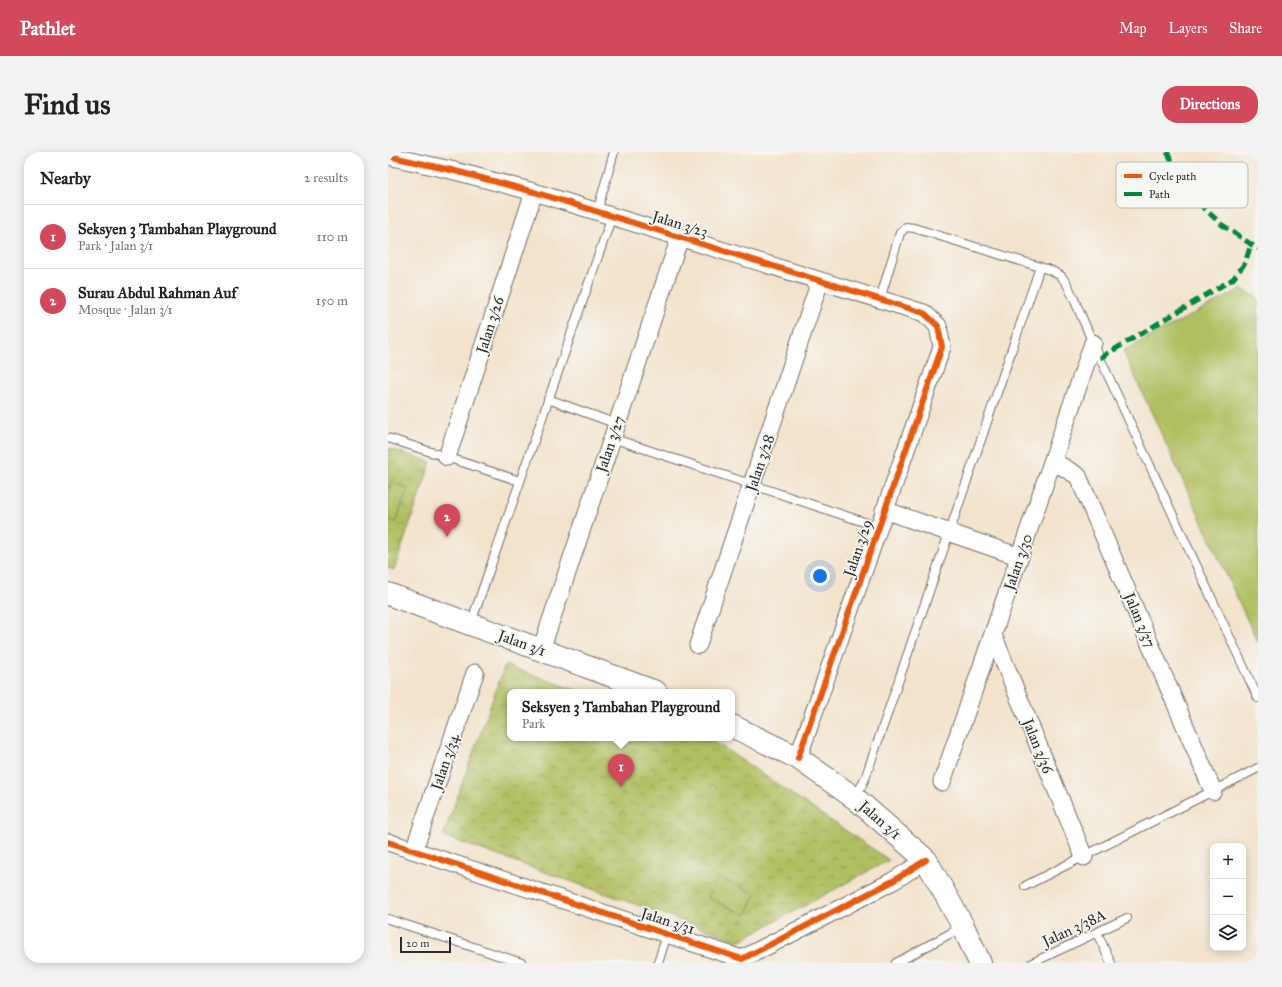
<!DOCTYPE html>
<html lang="en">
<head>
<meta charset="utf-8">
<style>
	:root { --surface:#fff; --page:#f2f2f2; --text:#202124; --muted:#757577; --line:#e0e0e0; --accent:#d1495b }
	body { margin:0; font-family:"IM FELL Great Primer",serif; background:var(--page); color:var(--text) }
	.controls { position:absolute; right:12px; bottom:12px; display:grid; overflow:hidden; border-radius:8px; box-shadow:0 2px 10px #0003 }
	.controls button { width:36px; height:36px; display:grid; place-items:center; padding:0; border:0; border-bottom:1px solid var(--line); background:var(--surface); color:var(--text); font:20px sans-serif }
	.scale { position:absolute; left:12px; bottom:10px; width:51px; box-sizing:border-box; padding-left:4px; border:2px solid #2b2b2b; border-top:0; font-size:11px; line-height:14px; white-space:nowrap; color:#2b2b2b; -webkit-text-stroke:3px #f6f6f2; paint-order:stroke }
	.you { position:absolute; left:432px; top:424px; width:14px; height:14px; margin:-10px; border:3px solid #fff; border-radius:50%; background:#1a73e8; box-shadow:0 0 0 6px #1a73e833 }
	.badge { display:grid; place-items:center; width:26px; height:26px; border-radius:50%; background:var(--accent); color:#fff; font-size:13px; font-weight:700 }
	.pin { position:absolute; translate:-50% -33px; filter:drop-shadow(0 1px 2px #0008) }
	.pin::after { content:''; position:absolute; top:21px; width:14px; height:12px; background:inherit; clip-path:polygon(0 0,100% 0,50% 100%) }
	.popup { position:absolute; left:119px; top:537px; width:228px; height:52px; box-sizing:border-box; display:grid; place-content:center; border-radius:8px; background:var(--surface); filter:drop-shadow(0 1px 3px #0005); font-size:13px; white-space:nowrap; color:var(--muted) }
	.popup b { font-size:15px; color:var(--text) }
	.popup::after { content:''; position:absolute; left:50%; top:100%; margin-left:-8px; border:8px solid transparent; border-top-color:var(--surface) }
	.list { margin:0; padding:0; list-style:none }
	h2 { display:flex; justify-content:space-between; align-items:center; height:52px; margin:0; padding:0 16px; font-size:17px }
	h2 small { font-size:13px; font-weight:400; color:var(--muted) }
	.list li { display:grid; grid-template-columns:26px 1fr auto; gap:12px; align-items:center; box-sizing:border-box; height:64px; padding:0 16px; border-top:1px solid var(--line) }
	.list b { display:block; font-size:15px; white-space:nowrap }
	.list p { margin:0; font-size:13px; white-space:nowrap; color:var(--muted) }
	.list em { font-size:13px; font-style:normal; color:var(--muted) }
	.icon { flex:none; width:22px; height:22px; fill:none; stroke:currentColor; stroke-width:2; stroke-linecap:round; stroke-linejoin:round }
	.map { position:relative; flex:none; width:870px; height:811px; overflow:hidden; border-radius:16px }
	header { display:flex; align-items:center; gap:24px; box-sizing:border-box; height:56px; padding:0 20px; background:var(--accent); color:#fff }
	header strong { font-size:19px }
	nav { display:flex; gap:22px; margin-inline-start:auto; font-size:14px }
	.intro { display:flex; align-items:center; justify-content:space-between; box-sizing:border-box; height:96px; padding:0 24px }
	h1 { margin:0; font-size:28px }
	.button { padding:10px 18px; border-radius:16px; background:var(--accent); color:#fff; font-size:14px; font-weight:700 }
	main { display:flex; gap:24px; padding:0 24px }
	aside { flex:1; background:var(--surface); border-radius:16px; box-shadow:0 2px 10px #0003 }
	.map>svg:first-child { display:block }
	.park { fill:url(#park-crowns); stroke:#6e7546 }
	.garden { fill:#b0bf62; stroke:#6e7546 }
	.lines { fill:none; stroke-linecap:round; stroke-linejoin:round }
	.lane-casing { stroke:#716b64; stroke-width:10 }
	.street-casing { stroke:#716b64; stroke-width:19 }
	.secondary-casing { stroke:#716b64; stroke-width:24 }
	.lane { stroke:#fff; stroke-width:8 }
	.street { stroke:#fff; stroke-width:17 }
	.secondary { stroke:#fff; stroke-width:22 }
	.quiet { stroke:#00873e; stroke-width:5; stroke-dasharray:10 5; stroke-linecap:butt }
	.cycleway-casing { stroke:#f6f6f2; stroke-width:8 }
	.cycleway { stroke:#e8590c; stroke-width:6 }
	.labels { text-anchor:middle; stroke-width:3.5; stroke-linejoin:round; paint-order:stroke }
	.street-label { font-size:15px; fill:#2b2b2b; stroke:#f6f6f2 }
	.key { fill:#f6f6f2; stroke:#b9b9b6; stroke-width:1 }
	.key-label { font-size:11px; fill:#2b2b2b }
</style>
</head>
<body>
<header>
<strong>Pathlet</strong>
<nav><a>Map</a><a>Layers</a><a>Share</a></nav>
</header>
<div class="intro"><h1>Find us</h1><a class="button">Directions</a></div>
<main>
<aside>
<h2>Nearby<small>2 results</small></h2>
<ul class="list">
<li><span class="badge">1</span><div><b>Seksyen 3 Tambahan Playground</b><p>Park · Jalan 3/1</p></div><em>110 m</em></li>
<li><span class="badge">2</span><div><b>Surau Abdul Rahman Auf</b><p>Mosque · Jalan 3/1</p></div><em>150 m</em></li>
</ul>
</aside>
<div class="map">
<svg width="870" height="811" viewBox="0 0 870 811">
	<defs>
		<pattern id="park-crowns" width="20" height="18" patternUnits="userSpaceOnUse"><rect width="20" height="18" fill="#b0bf62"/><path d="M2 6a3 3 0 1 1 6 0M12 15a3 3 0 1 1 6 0" fill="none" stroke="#8f9b51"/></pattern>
	</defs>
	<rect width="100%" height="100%" fill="#f6f6f2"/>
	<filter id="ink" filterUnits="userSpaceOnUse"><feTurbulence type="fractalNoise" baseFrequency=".025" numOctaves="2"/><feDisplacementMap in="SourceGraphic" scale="8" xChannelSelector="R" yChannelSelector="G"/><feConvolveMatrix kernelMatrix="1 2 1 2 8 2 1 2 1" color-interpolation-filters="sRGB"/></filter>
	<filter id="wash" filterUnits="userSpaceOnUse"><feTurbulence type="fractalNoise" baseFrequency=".012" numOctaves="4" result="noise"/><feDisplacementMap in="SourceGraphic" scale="16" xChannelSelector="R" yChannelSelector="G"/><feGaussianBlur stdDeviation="0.9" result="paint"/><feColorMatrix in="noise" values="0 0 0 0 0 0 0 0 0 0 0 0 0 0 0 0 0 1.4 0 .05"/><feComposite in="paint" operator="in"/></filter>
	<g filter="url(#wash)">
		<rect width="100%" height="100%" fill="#f3e3cd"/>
		<path class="park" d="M0,296L43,310L6,418L0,416Z
			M117,513L193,540H122V586H321L501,708L351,789L55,684Z"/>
		<path class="garden" d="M853,137L870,146V491L735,199Z
			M3,331L20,336L8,370L0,367V341Z
			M330,725L368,742L358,763L320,746Z"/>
	</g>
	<g filter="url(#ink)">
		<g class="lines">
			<g class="lane-casing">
				<path id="lane" d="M209,60L226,0
					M492,147L512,81L518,75L526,76L662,118L673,124L679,132L686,147L705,191L870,546
					M160,247L229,272
					M0,286L132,329
					M224,286L491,375
					M83,471L224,64
					M468,646L478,624L652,115
					M637,734L870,616
					M0,767L134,811
					M709,781L723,811
					M270,811L279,782
					M508,811L574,775
					M644,811L739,766"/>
			</g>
			<g class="street-casing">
				<path id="street" d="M0,4L67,19L146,40L536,161L550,174L554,195L410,606
					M59,305L146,40
					M665,309L690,324L825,639
					M496,358L632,405
					M605,483L696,705
					M310,493L432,129
					M153,498L292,85
					M554,630L705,191
					M0,690L354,807L505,729L538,708
					M26,698L87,521"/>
			</g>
			<g class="secondary-casing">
				<path id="secondary" d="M0,442L268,540
					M344,574L410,606L468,647L538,708L575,774L592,811"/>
			</g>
			<use href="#lane" class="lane"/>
			<use href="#street" class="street"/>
			<use href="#secondary" class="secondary"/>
			<path class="quiet" d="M779,0L807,48L833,72L870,97
				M712,206L845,127L857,111L863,92"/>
			<g class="cycleway-casing">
				<path id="cycleway" d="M0,4L67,19L146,40L536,161L550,174L554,195L410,606
					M0,690L354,807L505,729L538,708"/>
			</g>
			<use href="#cycleway" class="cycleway"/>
		</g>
	</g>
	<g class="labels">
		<g class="street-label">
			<text transform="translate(292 72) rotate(17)" y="5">Jalan 3/23</text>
			<text transform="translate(102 173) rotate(-72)" y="5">Jalan 3/26</text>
			<text transform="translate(222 292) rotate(-71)" y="5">Jalan 3/27</text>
			<text transform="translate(372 311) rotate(-71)" y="5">Jalan 3/28</text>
			<text transform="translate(470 396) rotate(-71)" y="5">Jalan 3/29</text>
			<text transform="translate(630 410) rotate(-71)" y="5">Jalan 3/30</text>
			<text transform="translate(752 468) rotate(67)" y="5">Jalan 3/37</text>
			<text transform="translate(134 491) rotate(20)" y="5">Jalan 3/1</text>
			<text transform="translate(650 594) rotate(68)" y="5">Jalan 3/36</text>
			<text transform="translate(57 610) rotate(-71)" y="5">Jalan 3/34</text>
			<text transform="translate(492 668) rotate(41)" y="5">Jalan 3/1</text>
			<text transform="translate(280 769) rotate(18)" y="5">Jalan 3/31</text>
			<text transform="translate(686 776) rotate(-25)" y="5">Jalan 3/38A</text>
		</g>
	</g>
	<rect x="728" y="10" width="132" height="46" rx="6" class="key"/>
	<rect x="736" y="22" width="18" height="4" fill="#e8590c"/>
	<rect x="736" y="40" width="18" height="4" fill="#00873e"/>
	<g class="key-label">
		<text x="761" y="28">Cycle path</text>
		<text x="761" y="46">Path</text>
	</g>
</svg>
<div class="controls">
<button>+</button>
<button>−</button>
<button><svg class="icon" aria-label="layers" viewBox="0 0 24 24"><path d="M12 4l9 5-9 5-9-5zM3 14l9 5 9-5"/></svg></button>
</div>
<div class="scale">20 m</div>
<div class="you"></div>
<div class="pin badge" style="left:233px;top:635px">1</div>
<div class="popup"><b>Seksyen 3 Tambahan Playground</b>Park</div>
<div class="pin badge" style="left:59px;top:385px">2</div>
</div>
</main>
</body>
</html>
